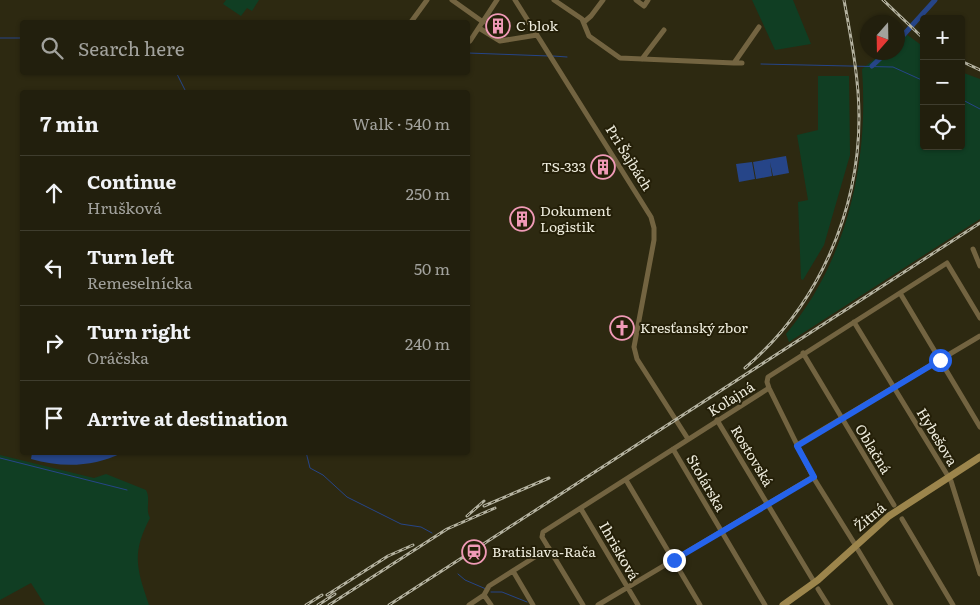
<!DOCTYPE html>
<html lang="en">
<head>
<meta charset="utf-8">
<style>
	:root { --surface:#221f0d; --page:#2e2c1b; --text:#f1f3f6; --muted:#a2a29d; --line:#3f3d2e }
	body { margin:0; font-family:Literata,serif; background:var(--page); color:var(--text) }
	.controls { position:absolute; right:15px; top:15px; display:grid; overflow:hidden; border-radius:5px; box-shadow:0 1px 4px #0004 }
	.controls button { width:45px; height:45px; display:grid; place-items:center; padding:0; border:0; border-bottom:1px solid var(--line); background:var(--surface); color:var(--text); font:25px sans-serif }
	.compass { position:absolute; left:860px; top:15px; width:45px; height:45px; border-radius:50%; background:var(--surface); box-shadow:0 1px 4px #0004; rotate:200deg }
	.stop { position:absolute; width:15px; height:15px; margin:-11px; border:4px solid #2563eb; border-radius:50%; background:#fff }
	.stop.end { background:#2563eb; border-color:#fff; box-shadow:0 1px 5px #0008 }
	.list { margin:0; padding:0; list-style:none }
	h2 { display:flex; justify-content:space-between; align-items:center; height:65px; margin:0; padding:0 20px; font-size:21px }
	h2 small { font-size:16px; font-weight:400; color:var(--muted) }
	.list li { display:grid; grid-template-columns:32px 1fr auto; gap:15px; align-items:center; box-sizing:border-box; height:75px; padding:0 20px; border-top:1px solid var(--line) }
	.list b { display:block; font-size:19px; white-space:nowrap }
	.list p { margin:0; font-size:16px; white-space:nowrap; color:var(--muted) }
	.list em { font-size:16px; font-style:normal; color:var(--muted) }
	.icon { flex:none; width:28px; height:28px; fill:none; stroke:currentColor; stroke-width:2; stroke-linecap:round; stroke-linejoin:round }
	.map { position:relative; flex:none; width:980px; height:605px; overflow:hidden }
	.search { position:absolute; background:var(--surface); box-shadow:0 1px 4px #0004; left:20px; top:20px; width:450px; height:55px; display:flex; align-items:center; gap:12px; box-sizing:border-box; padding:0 18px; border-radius:5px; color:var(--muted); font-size:19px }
	.panel { position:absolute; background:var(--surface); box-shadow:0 1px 4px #0004; left:20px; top:90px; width:450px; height:365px; border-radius:5px }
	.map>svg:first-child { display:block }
	.green { fill:#103e23 }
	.water { fill:#264588 }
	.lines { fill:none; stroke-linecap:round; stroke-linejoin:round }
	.stream { stroke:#264588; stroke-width:1 }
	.canal { stroke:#264588; stroke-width:5 }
	.street { stroke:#736441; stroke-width:5 }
	.secondary { stroke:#9c854c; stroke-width:7 }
	.rail-casing { stroke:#b4b2a0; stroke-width:3 }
	.rail { stroke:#241f08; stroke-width:1; stroke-dasharray:4; stroke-linecap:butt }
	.route { stroke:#2563eb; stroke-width:6 }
	.labels { text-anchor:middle; stroke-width:4; stroke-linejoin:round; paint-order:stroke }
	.poi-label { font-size:14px; fill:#eeecdd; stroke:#241f08; text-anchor:start }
	.street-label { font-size:14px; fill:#eeecdd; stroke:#241f08 }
</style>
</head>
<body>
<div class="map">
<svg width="980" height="605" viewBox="0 0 980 605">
	<rect width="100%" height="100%" fill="#2d2911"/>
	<path class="green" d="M226,0H259L252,11L247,8L241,16L223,4Z
		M752,0H793L811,44L775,50Z
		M906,34L924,47V146H961V72L980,79V219L789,342L786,334C847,261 869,163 862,69L882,53L898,52V40Z
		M818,76H849L850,155L824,245L803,280L801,279L798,202L808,200L797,135L818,130Z
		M0,455L94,478L106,474L146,490C151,499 145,509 150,518C131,554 137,569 149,605H45L31,583L0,600Z"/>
	<path class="water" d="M786,156L789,173L773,176L770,162L772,176L756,179L753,162Z
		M752,162L755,179L739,182L736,164Z
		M32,453V452L122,453C93,467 62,468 31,459Z"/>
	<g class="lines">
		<path class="stream" d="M0,38H22
			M468,53L549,56
			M553,56L567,57
			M761,64L893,67L924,81
			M176,72L186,92
			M961,99L980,109
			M306,452L310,468L323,475L347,497L401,524L421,527L432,533
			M0,458L127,490
			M458,574L465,580L486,589
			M491,592H502L527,602"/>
		<path class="canal" d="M898,41L935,0
			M872,66L887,52"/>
		<path class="street" d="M452,0L483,22
			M515,0L651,217L654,228V240L634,347L637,359L688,439
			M554,0L582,19L589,36L620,58L734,63L759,27
			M636,0L644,6L648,0
			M411,22L427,0
			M584,22L591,16L603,0
			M479,28L500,41L537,35
			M470,41L497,0
			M642,59L664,30
			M734,63H742
			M973,249L980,266
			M900,293L980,427
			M854,322L951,481L980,574
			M803,353L894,505
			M717,420L813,580
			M797,445L980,336
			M673,449L765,605
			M626,480L700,605
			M581,509L638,605
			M902,519L953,605
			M856,546L813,477L769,388L767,382L768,377L947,263L980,318
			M858,550L891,605
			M513,571L533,605
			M818,589L828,605
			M484,595L491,605
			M469,605L484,595L489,586L549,548
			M583,605L542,537L543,532L769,388
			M598,605L813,477"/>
		<path class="secondary" d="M783,605L818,580L889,516L980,457"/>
		<g class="rail-casing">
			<path id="rail" d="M883,0L924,39
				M961,61L980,70
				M745,368C818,306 859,212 859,117C859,78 851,38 844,0
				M484,506L549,478
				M467,516L484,501
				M327,595L388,556L413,545
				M306,605L322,595
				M318,605L335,594
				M329,605L447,529L495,508
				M389,605L980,223"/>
		</g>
		<use href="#rail" class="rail"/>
	</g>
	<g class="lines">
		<path class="route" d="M674,560L814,477L797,446L940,360"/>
	</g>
	<defs>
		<g id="building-ring" transform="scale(1.25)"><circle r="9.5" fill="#241f08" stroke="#f09ab7" stroke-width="1.5"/><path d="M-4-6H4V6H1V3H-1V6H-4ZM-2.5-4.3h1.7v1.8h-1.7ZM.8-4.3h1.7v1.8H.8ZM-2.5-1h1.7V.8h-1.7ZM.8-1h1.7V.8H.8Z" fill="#f09ab7"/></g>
		<g id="church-ring" transform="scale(1.25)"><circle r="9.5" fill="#241f08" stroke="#f09ab7" stroke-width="1.5"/><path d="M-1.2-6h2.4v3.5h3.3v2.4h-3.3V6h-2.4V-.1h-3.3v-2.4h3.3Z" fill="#f09ab7"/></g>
		<g id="station-ring" transform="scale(1.25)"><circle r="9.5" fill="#241f08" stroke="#f09ab7" stroke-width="1.5"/><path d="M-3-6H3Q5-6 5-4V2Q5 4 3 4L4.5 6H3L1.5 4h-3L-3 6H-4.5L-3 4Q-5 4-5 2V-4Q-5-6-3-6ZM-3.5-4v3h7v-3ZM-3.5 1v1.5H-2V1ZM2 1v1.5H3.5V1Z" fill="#f09ab7"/></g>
	</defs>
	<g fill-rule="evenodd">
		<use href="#building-ring" x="498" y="26"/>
		<use href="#building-ring" x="603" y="167"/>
		<use href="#building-ring" x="522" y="219"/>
		<use href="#church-ring" x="622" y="328"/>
		<use href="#station-ring" x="474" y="552"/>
	</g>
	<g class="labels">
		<g class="poi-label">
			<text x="516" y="31">C blok</text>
			<text x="586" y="172" text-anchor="end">TS-333</text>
			<text x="540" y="216">Dokument<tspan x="540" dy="16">Logistik</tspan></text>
			<text x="640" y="333">Kresťanský zbor</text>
			<text x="492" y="557">Bratislava-Rača</text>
		</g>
		<g class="street-label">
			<text transform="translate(629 158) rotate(58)" y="5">Pri Šajbách</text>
			<text transform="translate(731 399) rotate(-32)" y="5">Koľajná</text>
			<text transform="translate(937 437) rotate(59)" y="5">Hybešova</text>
			<text transform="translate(873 449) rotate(59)" y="5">Oblačná</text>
			<text transform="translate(752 456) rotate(59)" y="5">Rostovská</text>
			<text transform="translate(706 483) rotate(60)" y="5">Stolárska</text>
			<text transform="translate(870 517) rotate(-40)" y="5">Žitná</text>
			<text transform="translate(619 551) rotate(60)" y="5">Ihrisková</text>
		</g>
	</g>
</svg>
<div class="controls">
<button>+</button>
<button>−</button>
<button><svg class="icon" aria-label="locate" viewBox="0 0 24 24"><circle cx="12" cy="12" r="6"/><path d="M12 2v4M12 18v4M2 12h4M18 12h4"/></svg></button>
</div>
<svg class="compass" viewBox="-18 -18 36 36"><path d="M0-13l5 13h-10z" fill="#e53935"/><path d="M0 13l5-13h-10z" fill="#a2a29d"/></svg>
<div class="stop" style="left:940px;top:360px"></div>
<div class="stop end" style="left:674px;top:560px"></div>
<div class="search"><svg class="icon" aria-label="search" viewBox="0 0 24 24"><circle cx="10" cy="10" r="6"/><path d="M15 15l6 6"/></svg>Search here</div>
<section class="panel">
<h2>7 min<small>Walk · 540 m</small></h2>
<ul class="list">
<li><svg class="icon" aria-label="ahead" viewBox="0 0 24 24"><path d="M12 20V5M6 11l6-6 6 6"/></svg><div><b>Continue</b><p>Hrušková</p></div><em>250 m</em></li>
<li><svg class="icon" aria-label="left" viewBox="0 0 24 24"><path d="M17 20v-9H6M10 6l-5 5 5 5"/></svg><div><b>Turn left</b><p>Remeselnícka</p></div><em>50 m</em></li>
<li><svg class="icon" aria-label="right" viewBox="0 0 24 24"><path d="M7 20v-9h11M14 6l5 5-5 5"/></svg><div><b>Turn right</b><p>Oráčska</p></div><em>240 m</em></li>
<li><svg class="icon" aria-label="arrive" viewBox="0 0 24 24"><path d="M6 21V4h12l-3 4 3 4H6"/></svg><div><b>Arrive at destination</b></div></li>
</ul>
</section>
</div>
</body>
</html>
